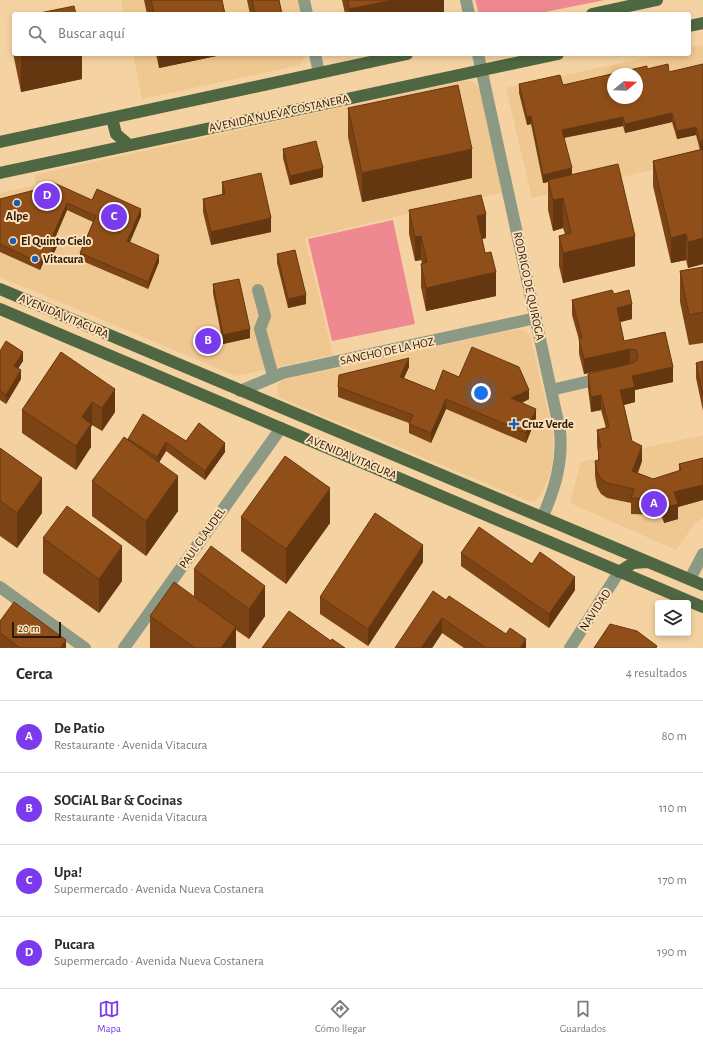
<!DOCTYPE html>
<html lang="es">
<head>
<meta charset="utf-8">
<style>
	:root { --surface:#fff; --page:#f2f2f3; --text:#2b2b33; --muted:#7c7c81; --line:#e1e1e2; --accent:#7c3aed }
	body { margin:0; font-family:"Alegreya Sans",sans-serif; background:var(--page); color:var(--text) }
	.controls { position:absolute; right:12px; bottom:12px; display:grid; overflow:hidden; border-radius:4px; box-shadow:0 2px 6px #0003 }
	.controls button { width:36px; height:36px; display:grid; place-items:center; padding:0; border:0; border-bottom:1px solid var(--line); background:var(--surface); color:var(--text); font:20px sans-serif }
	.compass { position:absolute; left:607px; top:68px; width:36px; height:36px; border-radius:50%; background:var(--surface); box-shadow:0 2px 6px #0003; rotate:71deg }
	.scale { position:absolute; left:12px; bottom:10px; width:49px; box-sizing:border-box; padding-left:4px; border:2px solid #261906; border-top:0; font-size:11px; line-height:14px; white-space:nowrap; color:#261906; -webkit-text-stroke:3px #fde0b9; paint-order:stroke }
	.you { position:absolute; left:481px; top:393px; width:14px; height:14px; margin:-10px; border:3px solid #fff; border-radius:50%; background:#1a73e8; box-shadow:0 0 0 6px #1a73e833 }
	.badge { display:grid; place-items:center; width:26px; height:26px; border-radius:50%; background:var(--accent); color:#fff; font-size:13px; font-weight:700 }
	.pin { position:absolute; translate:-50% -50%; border:2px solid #fff; box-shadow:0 1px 4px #0006 }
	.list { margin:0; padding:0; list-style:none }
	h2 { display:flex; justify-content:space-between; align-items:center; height:52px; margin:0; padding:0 16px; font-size:17px }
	h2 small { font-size:13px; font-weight:400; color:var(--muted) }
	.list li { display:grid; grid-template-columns:26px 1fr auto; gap:12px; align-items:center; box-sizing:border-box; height:72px; padding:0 16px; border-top:1px solid var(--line) }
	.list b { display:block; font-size:15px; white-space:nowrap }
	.list p { margin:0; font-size:13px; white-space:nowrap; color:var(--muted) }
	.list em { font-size:13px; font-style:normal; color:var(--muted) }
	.icon { flex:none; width:22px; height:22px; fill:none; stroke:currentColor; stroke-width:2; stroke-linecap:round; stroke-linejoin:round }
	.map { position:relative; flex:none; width:703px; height:648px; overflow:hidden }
	.search { position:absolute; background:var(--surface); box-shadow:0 2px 6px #0003; left:12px; right:12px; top:12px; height:44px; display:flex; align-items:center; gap:10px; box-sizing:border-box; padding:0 14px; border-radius:4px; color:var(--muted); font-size:15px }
	.sheet { height:340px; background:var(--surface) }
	nav { display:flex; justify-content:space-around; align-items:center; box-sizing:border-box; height:56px; border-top:1px solid var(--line); background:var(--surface); font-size:11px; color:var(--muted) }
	nav a { display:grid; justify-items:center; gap:2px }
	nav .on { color:var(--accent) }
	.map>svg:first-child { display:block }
	.built { fill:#efc790; fill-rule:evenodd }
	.green { fill:#ef8991 }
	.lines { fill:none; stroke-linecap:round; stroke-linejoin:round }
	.minor { stroke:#8c9a85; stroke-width:12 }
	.major { stroke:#4e6641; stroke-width:12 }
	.wall { fill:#7c4415 }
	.shaded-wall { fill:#653711 }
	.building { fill:#904f18; stroke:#653711; fill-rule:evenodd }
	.poi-dot { fill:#1a5faf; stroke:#fde0b9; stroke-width:1.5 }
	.labels { text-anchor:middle; stroke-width:4; stroke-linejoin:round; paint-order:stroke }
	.street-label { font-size:12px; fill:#261906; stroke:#fde0b9 }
	.poi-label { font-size:12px; font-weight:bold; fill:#261906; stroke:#fde0b9; text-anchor:start }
</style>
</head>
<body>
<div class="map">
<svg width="703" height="648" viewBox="0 0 703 648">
	<rect width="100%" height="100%" fill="#f5d2a1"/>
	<path class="built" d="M121,0H298L301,14H124Z
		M703,45V158L532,198L506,88L662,54H689V48ZM613,74H637V98H613Z
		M133,54H307L300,65L142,99Z
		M463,81H471L478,86L482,93L504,192L305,238L333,355L236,376L0,277V193L36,185L34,175Z
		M518,329L526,331L530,335L553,434V456L550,474L542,493L537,499L531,502L280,398L277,394L278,384L283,380Z
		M703,435V518L695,523L676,550L570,503L581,462Z"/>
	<path class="green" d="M475,0H605L535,14H479Z
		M393,220L415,324L332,341L308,239Z"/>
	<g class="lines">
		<path class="minor" d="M304,0L307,14
			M466,0L469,14
			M315,54L319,73
			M478,54L560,431C563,462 555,488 543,516
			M258,290L265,316L260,329L273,376
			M551,390L603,378
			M240,391L283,373L536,318
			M690,579L703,554
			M0,587L85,648
			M124,648L281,428
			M570,648L619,572"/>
		<path class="major" d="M592,14L657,0
			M689,26L703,23
			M112,118L116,134L129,145
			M0,142L407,54
			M0,173L558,54
			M0,289L703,585
			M0,309L703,607
			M619,572L633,563L647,562"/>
	</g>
	<path class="wall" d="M144,0H222L225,14H147Z
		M247,0H279L282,14H250Z
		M342,0H444V13L438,14H345Z
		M13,18H14V54H82V79L21,92L13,53Z
		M156,54H226L159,68Z
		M703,64L700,150L696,135L677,139L672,122L625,133L623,126L564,138L572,175L635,266L563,283L559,266V236L565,234L563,228L553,231L548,210V182L543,183L531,124L527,125L519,93V84L563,85L647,69L669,72Z
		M348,108L472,178L362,202L348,137Z
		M283,149L323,177L290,185L283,158Z
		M703,149V264L688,268L686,260L671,263L653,186V161Z
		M222,182L271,232L211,245L203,212V199L222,194Z
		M0,199L92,200L141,216L130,242L159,262L148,289L80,260V253L93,222L67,210L56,236L58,244L49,264L44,261L40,270L0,252Z
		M409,210L486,238L482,239L496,296L426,311L421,287V264L422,263L421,260L415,261L409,234Z
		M277,254L306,304L288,308L277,263Z
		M703,267V343L689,345L680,302V271Z
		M213,284L250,338L223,344L213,293Z
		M614,294L632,319L620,322L624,341L665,332L673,382L635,390V402L624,405L632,441L642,461L638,473L653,479L679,471V464L703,458V500L678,507V519L664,523L661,515L631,514V503L607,498L601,494L597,487L595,476V461L598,460V451L597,445V430L606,428L601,410L591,412L588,389V374L630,364L584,374L579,354V340L572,315V300Z
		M0,351L23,361L18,368L21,379L6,404L0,400Z
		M61,352L115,412L102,431L92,425L91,427V447L76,470L22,433V410Z
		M703,361V411L696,378V363Z
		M409,367L404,378L435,391L459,377L529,399L522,403L536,418L526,443L446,409L431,443L409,433V423L338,397V387Z
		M128,439L186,441L225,452L205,480L166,451L159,462L178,511L146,556L92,516V481Z
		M0,448L42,513L17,548L0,536Z
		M241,517L330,523L286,584L241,551Z
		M43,538L122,581L99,613L43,573Z
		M461,553L575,590L549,628L461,566Z
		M423,562L368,646L320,614V597Z
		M194,569L265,616L249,639L236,630V648H150V616L194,597Z
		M446,600L526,648H464L442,633L432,648H395Z
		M0,621L66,648H0Z"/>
	<path class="shaded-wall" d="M393,0H444V13L438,14H349V9Z
		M35,54H82V79L21,92V57Z
		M159,54H226L159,68Z
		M672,113V122L625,133V124Z
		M531,116V124L527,125V117Z
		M623,117V126L562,138V130Z
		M696,127V135L677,139V131Z
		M700,141H703V149L700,150Z
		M472,149V178L362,202V173Z
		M323,168V177L290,185V176Z
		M572,168V176L548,180V182L543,183V175Z
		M563,198V228L553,231V200Z
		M67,203V210L53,242V235Z
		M141,209V216L127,249V241Z
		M486,214V238L477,240V216Z
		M271,218V232L211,245V232Z
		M686,234V260L671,263V238Z
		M421,236V260L415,261V237Z
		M635,236V266L563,283V253Z
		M58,237V244L49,264V256Z
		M703,238V264L688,268V242Z
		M44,254V261L40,270V263Z
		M159,255V262L148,289V282Z
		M496,272V296L426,311V288Z
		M306,295V304L288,308V299Z
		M632,304V319L617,323V308Z
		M250,329V338L223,344V335Z
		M630,349V364L584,374V359Z
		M23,352V361L14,375V366Z
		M409,358V367L400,386V377Z
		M673,367V382L635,390V402L620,406V390L632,376Z
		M21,370V379L6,404V395Z
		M115,389V412L102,431V408Z
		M529,390V399L511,408V398Z
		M601,395V410L591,412V397Z
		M446,399V409L431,443V433Z
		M92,402V425L91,427V447L76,470V446L82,417Z
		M536,409V418L526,443V433Z
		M166,442V451L157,466V457Z
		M225,443V452L205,480V471Z
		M642,446V461L632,486V471Z
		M178,476V511L146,556V521Z
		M42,478V513L17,548V513Z
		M703,485V500L678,507V519L664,523V508L674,492Z
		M330,488V523L286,584V549Z
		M423,545V562L368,646V629Z
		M122,546V581L99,613V579Z
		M575,577V590L549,628V614Z
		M265,586V616L249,639V609Z
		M442,618V633L432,648H421Z
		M236,627V648H221Z
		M526,639V648H520Z
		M66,640V648H60Z"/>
	<path class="building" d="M151,0H222L225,14H154Z
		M252,0H279L282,14H255Z
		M348,0H393L349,9Z
		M74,6L76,14H35Z
		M21,54H35L21,57Z
		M668,64L669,72L703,64V141H700L696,127L677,131L672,113L625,124L623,117L562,130L572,168L543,175L531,116L527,117L519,84L560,75L563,85L647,66V69ZM613,74H637V98H613Z
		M458,85L472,149L362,173L348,108Z
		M316,141L323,168L290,176L283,149Z
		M703,149V238L688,242L686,234L671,238L653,161Z
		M618,164L635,236L563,253L559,236L571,233L563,198L553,200L548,180Z
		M261,173L271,218L211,232L203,199L225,194L222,182Z
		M52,182L92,200L97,189L141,209L127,241L159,255L148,282L80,253L96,216L67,203L53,235L58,237L49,256L44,254L40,263L0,244V199L50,186Z
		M481,195L486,214L477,216L485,253L491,252L496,272L426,288L421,264L427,262L421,236L415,237L409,210Z
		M295,250L306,295L288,299L277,254Z
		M703,267V312L689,315L680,271Z
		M239,279L250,329L223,335L213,284Z
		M612,290L614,294L629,290L632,304L617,308L624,341L665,332L673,367L632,376L635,387L620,390L632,441L642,446L632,471L653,479L681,470L679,464L703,458V485L674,492L678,504L664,508L661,500L631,498L634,489L607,483L601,479L597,472L595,461L599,460L598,447H601L597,430L609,427L601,395L591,397L588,374L633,363L636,361L638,355L636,350L630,349L584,359L579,339L582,338L572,300Z
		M6,341L23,352L14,366L21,370L6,395L0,391V351Z
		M472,347L519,367L529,390L511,398L536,409L526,433L446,399L431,433L409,424L413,415L338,387L339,375L409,358L400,377L435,391L443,370L459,377Z
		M61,352L115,389L102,408L92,402L82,417L91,424L76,446L22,410Z
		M703,361V396L696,363Z
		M143,414L186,441L199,423L225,443L205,471L166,442L157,457L128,439Z
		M124,437L178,476L146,521L92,481Z
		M0,448L42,478L17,513L0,501Z
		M285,456L330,488L286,549L241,517Z
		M67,506L122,546L99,579L43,538Z
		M375,513L423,545L368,629L320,597Z
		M479,527L532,564L540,552L575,577L549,614L461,553Z
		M211,546L265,586L249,609L194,569Z
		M174,582L236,627L221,648H195L150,616Z
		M433,591L446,600L449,596L506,634L510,628L526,639L520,648H486L442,618L421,648H395Z
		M14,602L66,640L60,648H20L0,633V621Z
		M289,611L331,641L332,639L345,648H262Z
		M610,624L637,631L657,646L656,648H594Z"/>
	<g class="poi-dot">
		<circle cx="17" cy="203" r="4"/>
		<circle cx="13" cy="241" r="4"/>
		<circle cx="35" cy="259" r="4"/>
		<path d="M512 418h4v4h4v4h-4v4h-4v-4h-4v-4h4z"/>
	</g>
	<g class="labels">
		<g class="street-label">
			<text transform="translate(279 113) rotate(-12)" y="4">AVENIDA NUEVA COSTANERA</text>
			<text transform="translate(529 286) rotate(78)" y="4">RODRIGO DE QUIROGA</text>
			<text transform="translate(64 316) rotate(23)" y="4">AVENIDA VITACURA</text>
			<text transform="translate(387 351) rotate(-12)" y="4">SANCHO DE LA HOZ</text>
			<text transform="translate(352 457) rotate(23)" y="4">AVENIDA VITACURA</text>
			<text transform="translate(202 538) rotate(-55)" y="4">PAUL CLAUDEL</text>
			<text transform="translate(595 610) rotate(-57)" y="4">NAVIDAD</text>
		</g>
		<g class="poi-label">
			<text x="17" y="220" text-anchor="middle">Alpe</text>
			<text x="21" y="245">El Quinto Cielo</text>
			<text x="43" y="263">Vitacura</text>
			<text x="522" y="428">Cruz Verde</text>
		</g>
	</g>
</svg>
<div class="controls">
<button><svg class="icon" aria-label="layers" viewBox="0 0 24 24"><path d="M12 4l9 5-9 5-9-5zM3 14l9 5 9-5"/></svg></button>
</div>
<svg class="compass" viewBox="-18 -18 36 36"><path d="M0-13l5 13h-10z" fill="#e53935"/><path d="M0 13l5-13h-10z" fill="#7c7c81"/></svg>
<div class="scale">20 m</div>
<div class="you"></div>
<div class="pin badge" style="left:654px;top:504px">A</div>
<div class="pin badge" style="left:208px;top:341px">B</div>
<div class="pin badge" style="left:114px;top:217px">C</div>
<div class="pin badge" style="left:47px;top:196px">D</div>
<div class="search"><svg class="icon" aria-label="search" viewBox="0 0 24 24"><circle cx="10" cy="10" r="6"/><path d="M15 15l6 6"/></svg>Buscar aquí</div>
</div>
<section class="sheet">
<h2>Cerca<small>4 resultados</small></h2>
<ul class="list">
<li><span class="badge">A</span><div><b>De Patio</b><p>Restaurante · Avenida Vitacura</p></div><em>80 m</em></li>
<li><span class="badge">B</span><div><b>SOCiAL Bar &amp; Cocinas</b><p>Restaurante · Avenida Vitacura</p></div><em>110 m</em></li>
<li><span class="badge">C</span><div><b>Upa!</b><p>Supermercado · Avenida Nueva Costanera</p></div><em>170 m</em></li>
<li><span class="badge">D</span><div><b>Pucara</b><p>Supermercado · Avenida Nueva Costanera</p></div><em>190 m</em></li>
</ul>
</section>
<nav>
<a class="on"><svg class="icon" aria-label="map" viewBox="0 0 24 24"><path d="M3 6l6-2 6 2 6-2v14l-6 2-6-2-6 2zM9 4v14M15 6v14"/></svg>Mapa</a>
<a><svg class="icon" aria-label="directions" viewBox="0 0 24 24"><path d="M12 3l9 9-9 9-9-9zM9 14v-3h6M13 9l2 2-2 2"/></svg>Cómo llegar</a>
<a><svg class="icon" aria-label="saved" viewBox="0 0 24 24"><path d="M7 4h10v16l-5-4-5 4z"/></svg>Guardados</a>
</nav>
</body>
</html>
